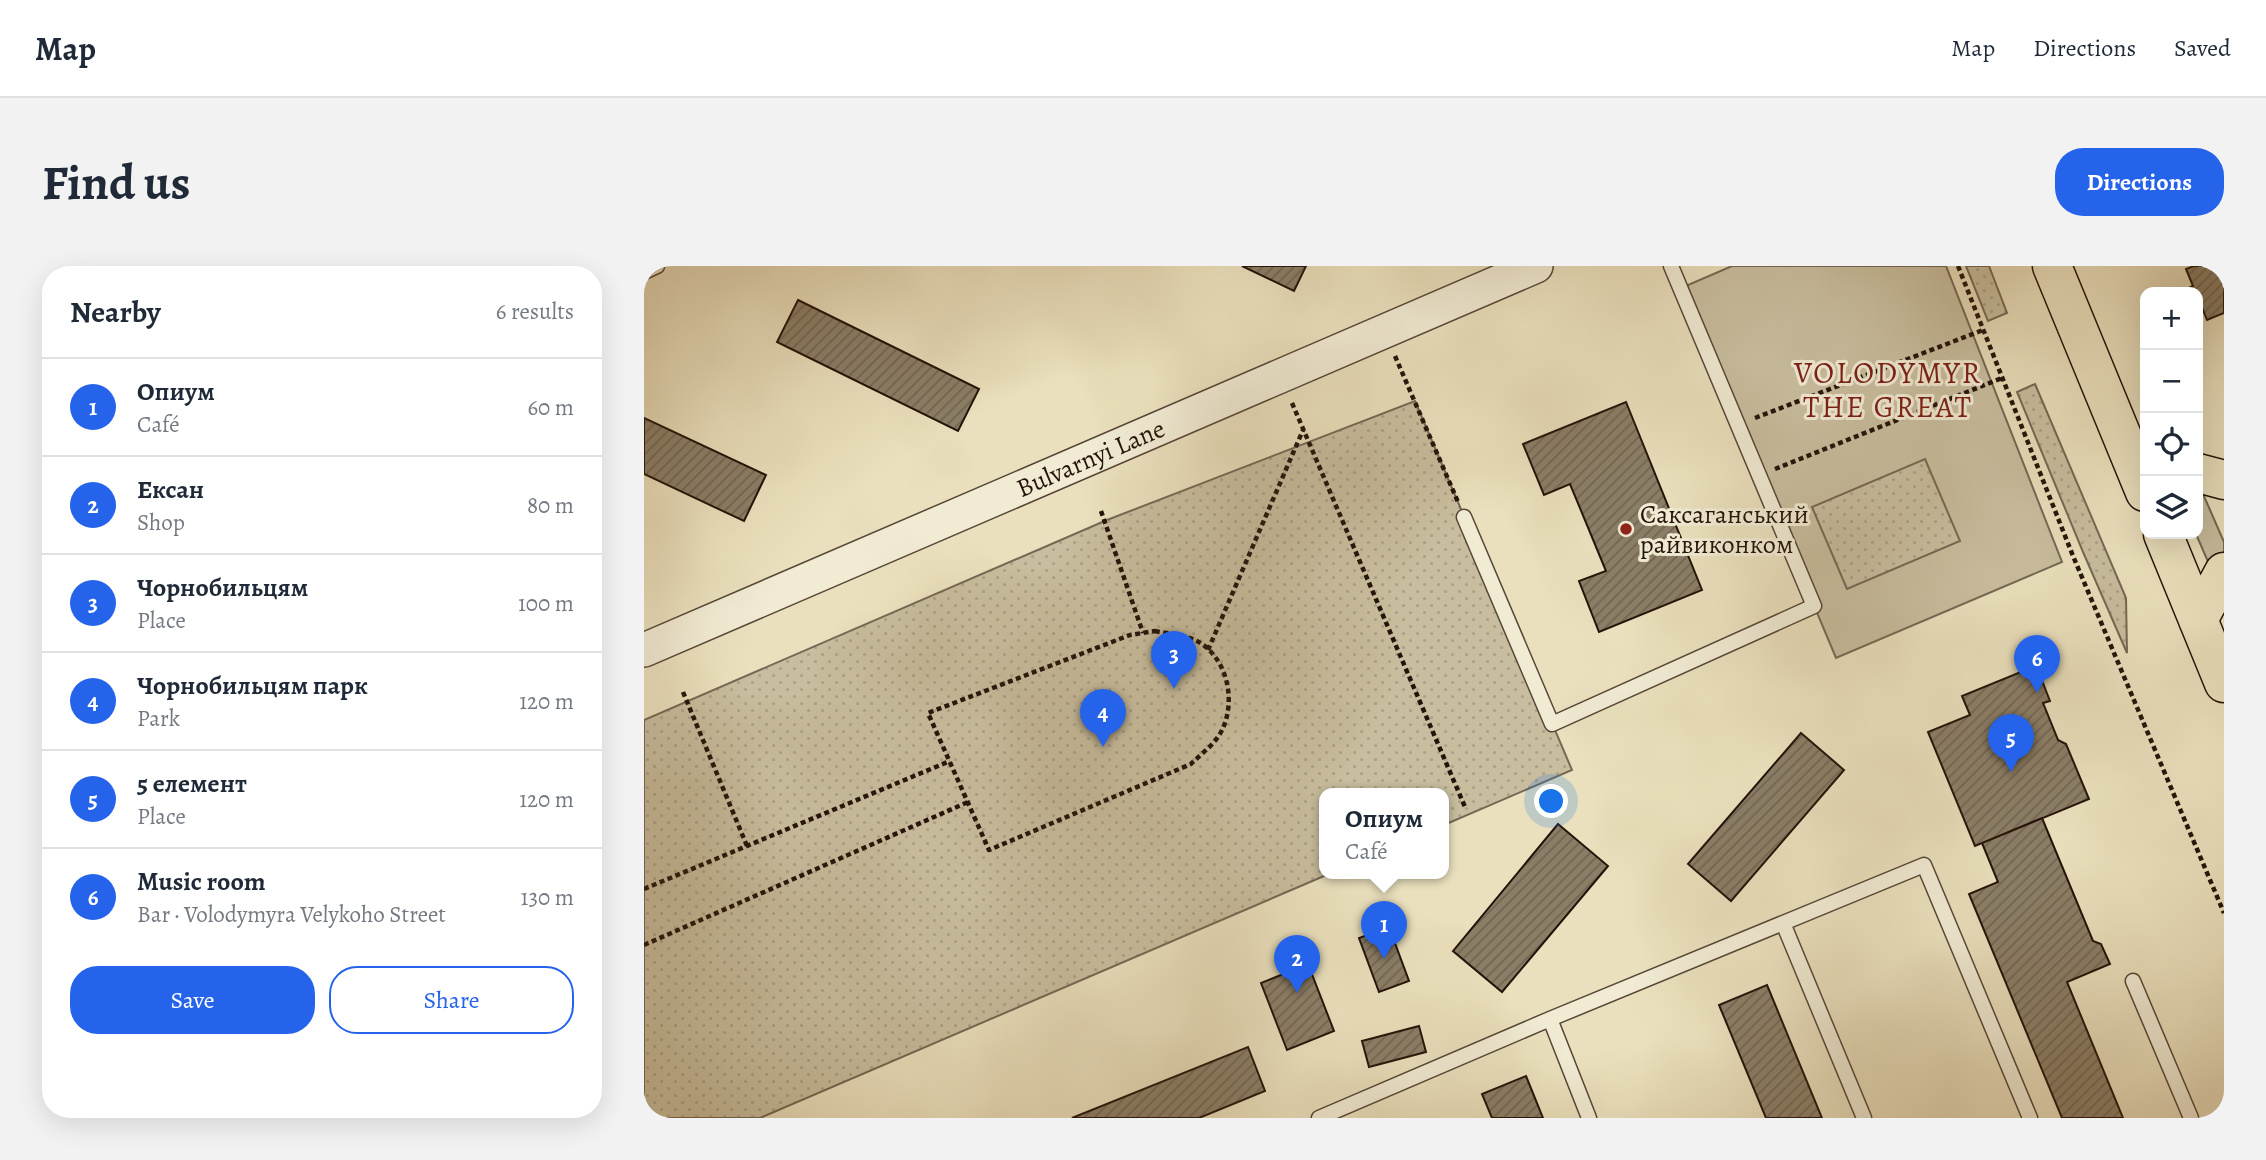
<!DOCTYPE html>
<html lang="en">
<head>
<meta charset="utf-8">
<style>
	:root { --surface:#fff; --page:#f2f2f3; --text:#1f2937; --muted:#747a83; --line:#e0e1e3; --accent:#2563eb }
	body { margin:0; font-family:Alegreya,serif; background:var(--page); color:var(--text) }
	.controls { position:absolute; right:21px; top:21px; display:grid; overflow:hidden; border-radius:14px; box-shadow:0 7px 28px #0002 }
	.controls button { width:63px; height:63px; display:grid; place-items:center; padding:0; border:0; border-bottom:2px solid var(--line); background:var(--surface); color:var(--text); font:35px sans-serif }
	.you { position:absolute; left:908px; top:536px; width:24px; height:24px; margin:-18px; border:5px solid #fff; border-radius:50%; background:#1a73e8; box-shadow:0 0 0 10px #1a73e833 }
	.badge { display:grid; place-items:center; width:46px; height:46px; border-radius:50%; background:var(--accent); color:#fff; font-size:23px; font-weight:700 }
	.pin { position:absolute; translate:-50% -58px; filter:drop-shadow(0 2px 4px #0008) }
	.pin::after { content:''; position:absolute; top:37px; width:24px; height:21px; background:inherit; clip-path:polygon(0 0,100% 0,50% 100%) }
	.popup { position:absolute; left:675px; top:522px; width:130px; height:91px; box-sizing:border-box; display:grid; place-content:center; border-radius:14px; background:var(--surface); filter:drop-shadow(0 2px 5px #0005); font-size:23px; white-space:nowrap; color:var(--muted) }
	.popup b { font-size:26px; color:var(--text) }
	.popup::after { content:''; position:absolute; left:50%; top:100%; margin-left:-14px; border:14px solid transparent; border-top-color:var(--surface) }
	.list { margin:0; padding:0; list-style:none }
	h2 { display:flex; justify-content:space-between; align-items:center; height:91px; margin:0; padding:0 28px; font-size:30px }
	h2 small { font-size:23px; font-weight:400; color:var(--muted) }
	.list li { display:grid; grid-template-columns:46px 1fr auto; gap:21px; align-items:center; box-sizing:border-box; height:98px; padding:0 28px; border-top:2px solid var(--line) }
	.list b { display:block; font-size:26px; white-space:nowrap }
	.list p { margin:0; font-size:23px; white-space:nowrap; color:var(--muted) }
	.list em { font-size:23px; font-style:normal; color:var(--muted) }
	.actions { display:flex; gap:14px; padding:21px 28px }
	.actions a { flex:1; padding:16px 0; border:2px solid var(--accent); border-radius:28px; text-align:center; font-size:24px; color:var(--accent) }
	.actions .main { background:var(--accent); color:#fff }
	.icon { flex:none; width:38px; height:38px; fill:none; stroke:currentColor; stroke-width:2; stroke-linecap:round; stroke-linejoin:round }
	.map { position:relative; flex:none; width:1580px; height:852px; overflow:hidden; border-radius:28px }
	header { display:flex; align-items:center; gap:42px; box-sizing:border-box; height:98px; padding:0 35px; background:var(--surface); border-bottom:2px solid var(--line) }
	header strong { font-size:33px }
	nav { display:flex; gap:38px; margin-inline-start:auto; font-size:24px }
	.intro { display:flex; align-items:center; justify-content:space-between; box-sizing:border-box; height:168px; padding:0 42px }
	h1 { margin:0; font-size:49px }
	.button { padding:18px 32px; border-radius:28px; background:var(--accent); color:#fff; font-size:24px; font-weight:700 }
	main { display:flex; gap:42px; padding:0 42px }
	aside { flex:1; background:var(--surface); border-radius:28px; box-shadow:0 7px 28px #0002 }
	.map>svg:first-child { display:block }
	.grass { fill:#c8bd9e; stroke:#766854; stroke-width:2 }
	.park { fill:url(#park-dots); stroke:#766854; stroke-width:2 }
	.building { fill:url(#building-hatch); stroke:#241309; stroke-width:2 }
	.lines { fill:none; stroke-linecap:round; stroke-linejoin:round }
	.service-casing { stroke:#564636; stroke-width:17 }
	.tertiary-casing { stroke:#564636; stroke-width:36 }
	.primary-casing { stroke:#241309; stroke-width:41 }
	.path { stroke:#241309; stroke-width:4.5; stroke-dasharray:5 3.5; stroke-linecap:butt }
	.service { stroke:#f1ebd4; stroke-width:14 }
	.tertiary { stroke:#f1ebd4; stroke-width:33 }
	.primary { stroke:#eae0bd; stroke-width:38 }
	.poi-dot { fill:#8f2418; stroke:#f1ebd4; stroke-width:2.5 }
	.labels { text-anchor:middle; stroke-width:6; stroke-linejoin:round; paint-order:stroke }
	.street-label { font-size:26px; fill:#241309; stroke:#f1ebd4 }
	.poi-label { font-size:26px; fill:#241309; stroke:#f1ebd4; text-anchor:start }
	.quarter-label { font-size:30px; letter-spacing:2px; fill:#7a1f14; stroke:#f1ebd4 }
</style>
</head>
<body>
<header>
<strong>Map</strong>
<nav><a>Map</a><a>Directions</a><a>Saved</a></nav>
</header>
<div class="intro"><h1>Find us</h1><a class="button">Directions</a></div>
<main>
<aside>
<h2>Nearby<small>6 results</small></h2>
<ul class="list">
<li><span class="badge">1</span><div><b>Опиум</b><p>Café</p></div><em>60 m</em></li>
<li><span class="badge">2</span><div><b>Ексан</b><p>Shop</p></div><em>80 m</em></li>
<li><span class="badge">3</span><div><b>Чорнобильцям</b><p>Place</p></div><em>100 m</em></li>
<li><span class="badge">4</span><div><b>Чорнобильцям парк</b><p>Park</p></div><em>120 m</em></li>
<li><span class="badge">5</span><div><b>5 елемент</b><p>Place</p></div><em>120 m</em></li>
<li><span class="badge">6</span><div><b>Music room</b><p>Bar · Volodymyra Velykoho Street</p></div><em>130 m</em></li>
</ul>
<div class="actions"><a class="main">Save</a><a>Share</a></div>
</aside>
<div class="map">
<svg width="1580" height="852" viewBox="0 0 1580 852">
	<defs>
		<pattern id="park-dots" width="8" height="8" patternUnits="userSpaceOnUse" patternTransform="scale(1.75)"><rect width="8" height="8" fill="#c8bd9e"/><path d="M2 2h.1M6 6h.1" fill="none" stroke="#aca287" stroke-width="1.8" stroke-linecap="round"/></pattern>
		<pattern id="building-hatch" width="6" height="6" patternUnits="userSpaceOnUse" patternTransform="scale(1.75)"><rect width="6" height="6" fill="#8b7e67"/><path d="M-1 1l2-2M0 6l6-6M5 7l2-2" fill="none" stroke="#716653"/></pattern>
	</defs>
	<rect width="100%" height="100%" fill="#eae0bd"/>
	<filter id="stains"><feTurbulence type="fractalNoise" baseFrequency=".00286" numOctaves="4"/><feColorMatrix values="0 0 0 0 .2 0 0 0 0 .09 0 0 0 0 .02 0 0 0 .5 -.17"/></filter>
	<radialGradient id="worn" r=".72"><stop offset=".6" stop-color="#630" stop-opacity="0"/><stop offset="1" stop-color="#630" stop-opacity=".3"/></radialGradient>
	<path class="grass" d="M1088,0H1302L1418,296L1192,392L1037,22Z
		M1554,220L1556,221L1580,276V285L1568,305L1552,268H1554Z"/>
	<path class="park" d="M1322,0H1345L1363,47L1344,55Z
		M1391,118L1482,332L1483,387L1439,286L1373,126Z
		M771,135L928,504L800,559V527H680V607H687L116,852H0V454L463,254Z
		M1281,193L1316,275L1203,323L1168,241Z"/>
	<path class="building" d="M598,0H662L650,25Z
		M1550,0H1573L1580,17V47L1563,54L1557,39L1554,40V26H1536L1549,20L1542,3Z
		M154,34L335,123L314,165L133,76Z
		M982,136L1058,324L955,366L935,315L962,305L926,218L900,229L879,178Z
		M0,152L122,209L100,255L0,208Z
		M1384,403L1389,415L1397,412L1406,435L1399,437L1414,474L1422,478L1445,533L1331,580L1284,466L1326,449L1318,430Z
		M1157,467L1200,504L1087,635L1044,598Z
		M1398,552L1449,675L1457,678L1466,698L1423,716L1479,852H1418L1325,628L1354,616L1338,577Z
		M914,558L964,600L858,726L809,685Z
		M745,661L765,715L735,726L715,672Z
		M664,698L690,765L643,784L617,717Z
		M1123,719L1178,852H1122L1075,739Z
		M775,760L782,786L725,801L718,775Z
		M604,781L621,825L555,852H428Z
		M882,810L899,852H848L838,828Z"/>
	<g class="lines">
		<g class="service-casing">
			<path id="service" d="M0,6L13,0
				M820,251L908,458L1170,340L1027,0
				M1139,657L1220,852
				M1489,715L1547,852
				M906,753L945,852
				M675,852L906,753L1280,599L1386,852"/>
		</g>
		<g class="tertiary-casing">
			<g id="tertiary">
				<path id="s1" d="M0,384L892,0"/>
			</g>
		</g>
		<g class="primary-casing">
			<path id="primary" d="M1408,0L1501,226
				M1554,207L1580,214
				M1519,268L1580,417
				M1554,354L1580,306"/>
		</g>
		<path class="path" d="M1314,0L1429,290L1580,647
			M751,90L814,236
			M648,137L821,541
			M1111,152L1339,64
			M1131,203L1358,112
			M457,245L499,367
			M511,365C525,368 545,369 558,378C585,397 592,438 577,466C570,479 557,488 547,498L345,584L284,447L486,369Z
			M564,384L659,164
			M39,426L103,580
			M0,623L306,495
			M0,679L324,536"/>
		<use href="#service" class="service"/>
		<use href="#tertiary" class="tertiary"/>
		<use href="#primary" class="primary"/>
	</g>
	<circle class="poi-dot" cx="982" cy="263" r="7"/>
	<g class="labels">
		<g class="street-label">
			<text dy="9" stroke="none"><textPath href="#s1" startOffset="486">Bulvarnyi Lane</textPath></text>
		</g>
		<g class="poi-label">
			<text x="996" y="257">Саксаганський<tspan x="996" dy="30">райвиконком</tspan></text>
		</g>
		<g class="quarter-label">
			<text x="1244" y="117">VOLODYMYR<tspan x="1244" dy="34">THE GREAT</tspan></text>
		</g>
	</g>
	<rect width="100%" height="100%" filter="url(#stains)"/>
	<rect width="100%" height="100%" fill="url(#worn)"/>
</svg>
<div class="controls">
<button>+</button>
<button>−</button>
<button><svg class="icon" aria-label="locate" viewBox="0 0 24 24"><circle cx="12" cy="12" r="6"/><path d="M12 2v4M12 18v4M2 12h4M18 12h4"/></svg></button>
<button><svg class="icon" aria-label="layers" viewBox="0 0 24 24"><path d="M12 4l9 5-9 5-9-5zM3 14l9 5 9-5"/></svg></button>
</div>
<div class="you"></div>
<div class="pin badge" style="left:740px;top:693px">1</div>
<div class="popup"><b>Опиум</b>Café</div>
<div class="pin badge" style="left:653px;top:727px">2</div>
<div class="pin badge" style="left:530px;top:423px">3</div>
<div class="pin badge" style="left:459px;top:481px">4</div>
<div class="pin badge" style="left:1367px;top:506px">5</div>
<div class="pin badge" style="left:1393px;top:427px">6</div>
</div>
</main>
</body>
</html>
